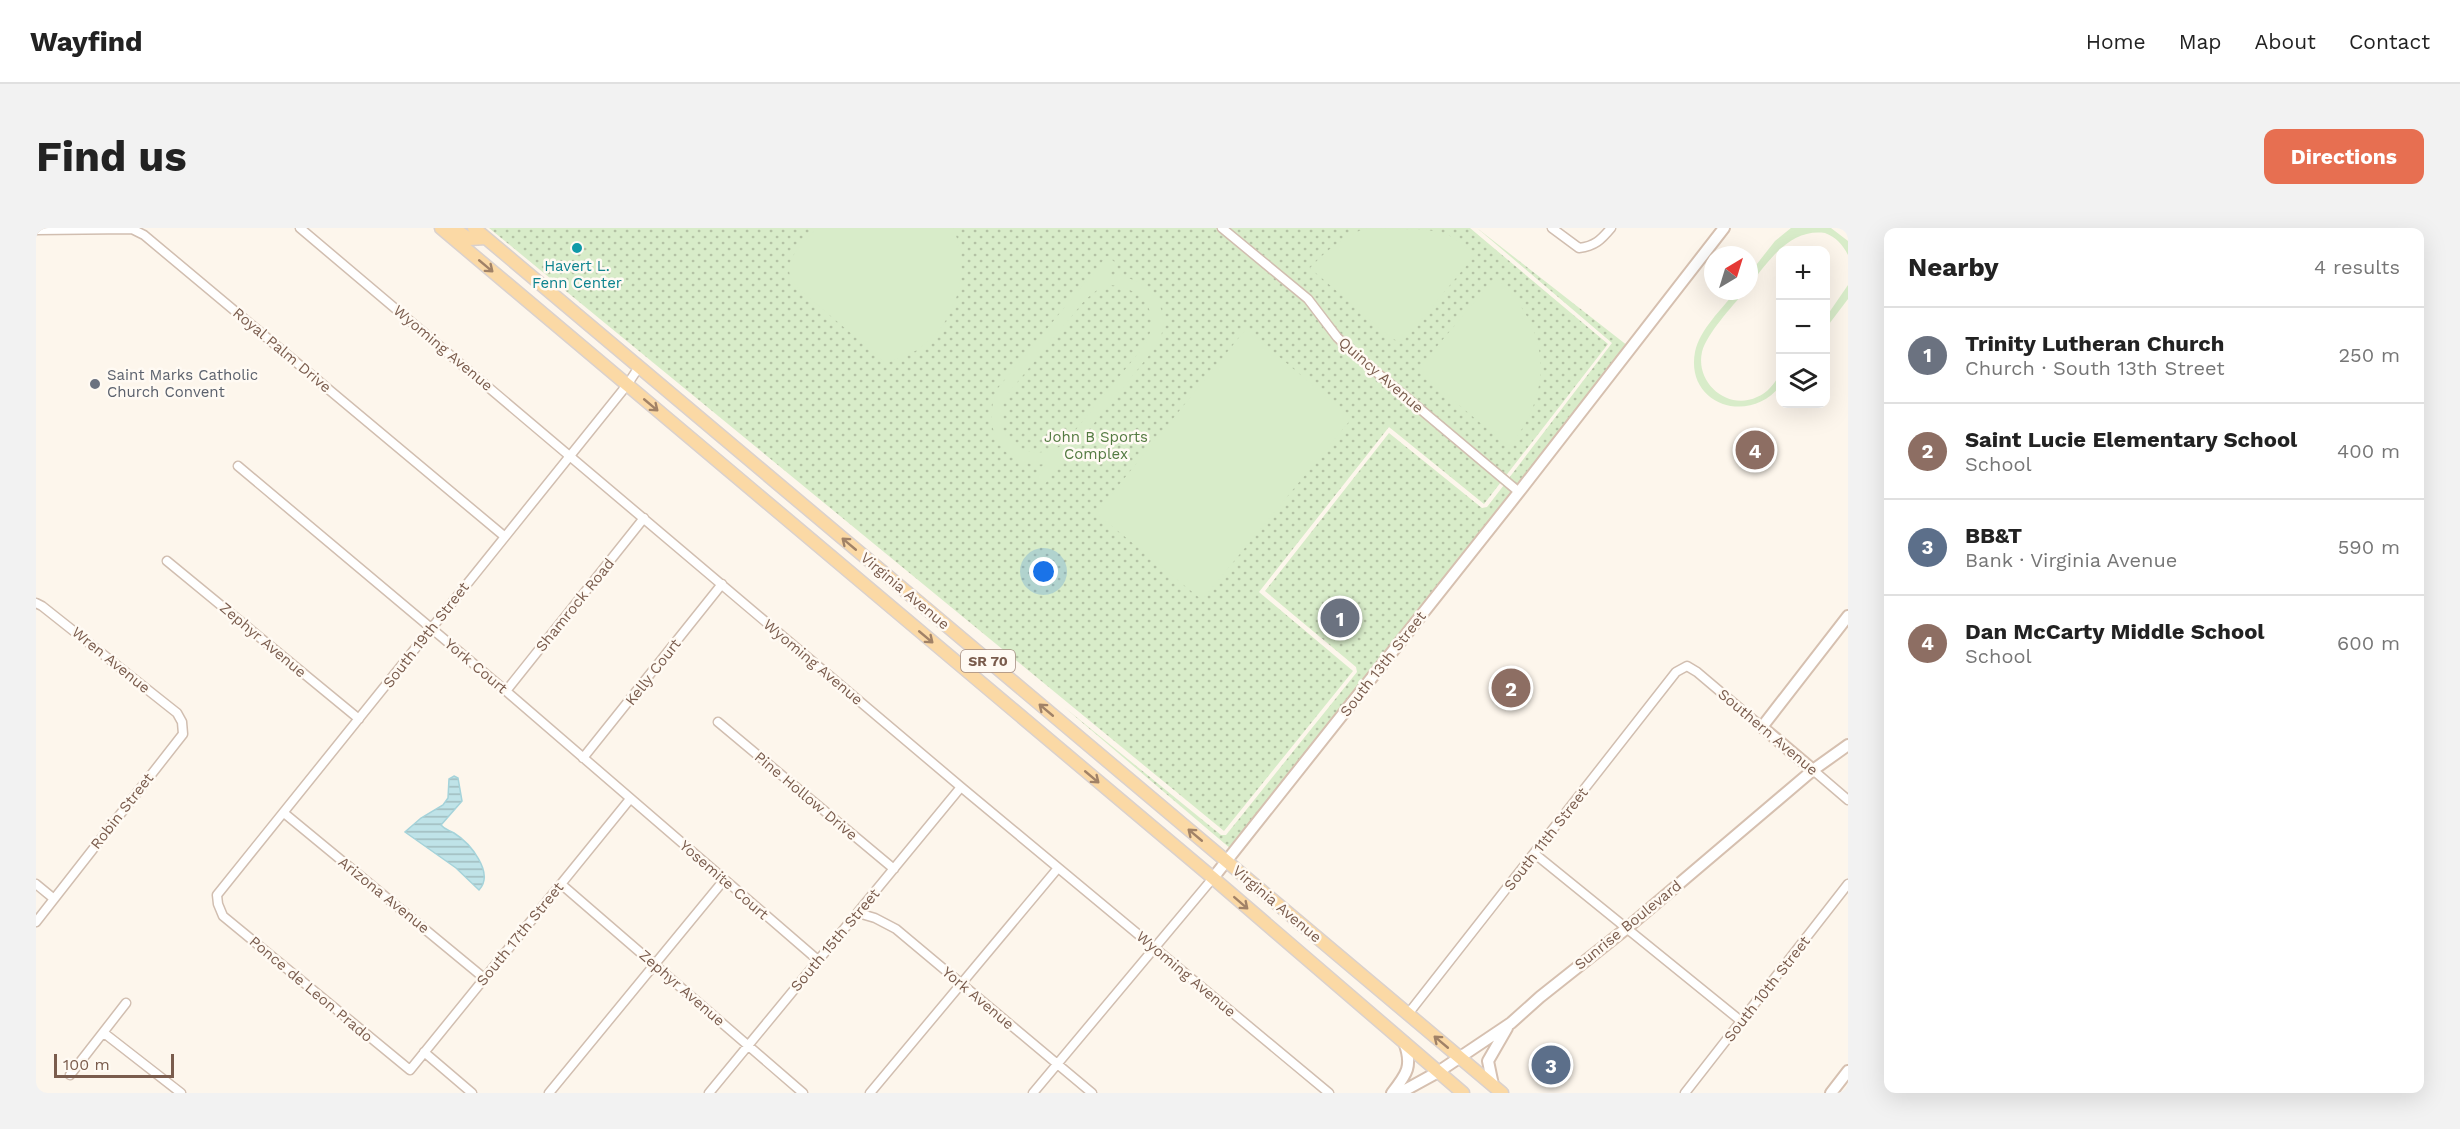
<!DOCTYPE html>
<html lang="en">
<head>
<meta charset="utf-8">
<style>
	:root { --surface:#fff; --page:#f2f2f2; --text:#222; --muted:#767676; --line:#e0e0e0; --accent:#e76f51 }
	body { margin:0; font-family:"Work Sans",sans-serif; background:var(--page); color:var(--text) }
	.controls { position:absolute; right:18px; top:18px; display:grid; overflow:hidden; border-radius:12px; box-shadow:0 6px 24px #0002 }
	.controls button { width:54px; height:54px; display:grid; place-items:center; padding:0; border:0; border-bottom:2px solid var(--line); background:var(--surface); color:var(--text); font:30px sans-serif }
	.compass { position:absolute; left:1668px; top:18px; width:54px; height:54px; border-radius:50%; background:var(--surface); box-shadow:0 6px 24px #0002; rotate:38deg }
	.scale { position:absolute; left:18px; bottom:15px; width:120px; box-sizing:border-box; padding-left:6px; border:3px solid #7a5c4d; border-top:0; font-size:16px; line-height:21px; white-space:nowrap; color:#7a5c4d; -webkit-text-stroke:4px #fffaf3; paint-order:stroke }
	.you { position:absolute; left:1008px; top:344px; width:21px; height:21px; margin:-15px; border:4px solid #fff; border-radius:50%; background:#1a73e8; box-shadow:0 0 0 9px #1a73e833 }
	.badge { display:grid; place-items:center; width:39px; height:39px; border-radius:50%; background:var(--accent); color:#fff; font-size:20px; font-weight:700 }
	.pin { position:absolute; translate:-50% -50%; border:3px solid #fff; box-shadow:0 2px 6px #0006 }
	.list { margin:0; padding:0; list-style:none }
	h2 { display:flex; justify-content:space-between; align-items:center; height:78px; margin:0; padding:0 24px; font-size:26px }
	h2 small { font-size:20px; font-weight:400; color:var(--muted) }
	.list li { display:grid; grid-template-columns:39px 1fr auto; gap:18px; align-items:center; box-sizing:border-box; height:96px; padding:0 24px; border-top:2px solid var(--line) }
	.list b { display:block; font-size:22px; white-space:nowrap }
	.list p { margin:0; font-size:20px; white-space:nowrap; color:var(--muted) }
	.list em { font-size:20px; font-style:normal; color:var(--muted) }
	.icon { flex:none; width:33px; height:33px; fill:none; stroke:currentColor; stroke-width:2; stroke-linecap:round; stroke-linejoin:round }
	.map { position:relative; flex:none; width:1812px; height:865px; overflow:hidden; border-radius:12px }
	header { display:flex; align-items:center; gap:36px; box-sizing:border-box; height:84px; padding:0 30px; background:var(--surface); border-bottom:2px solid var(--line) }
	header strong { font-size:28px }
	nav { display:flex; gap:33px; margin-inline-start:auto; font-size:21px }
	.intro { display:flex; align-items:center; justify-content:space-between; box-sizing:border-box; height:144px; padding:0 36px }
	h1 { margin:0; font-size:42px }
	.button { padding:15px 27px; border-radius:12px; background:var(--accent); color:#fff; font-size:21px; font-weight:700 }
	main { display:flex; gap:36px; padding:0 36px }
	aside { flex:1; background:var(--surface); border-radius:12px; box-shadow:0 6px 24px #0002 }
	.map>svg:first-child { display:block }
	.park { fill:url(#park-dots) }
	.pitch { fill:#d8ecc9; fill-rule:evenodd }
	.water { fill:url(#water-rules); stroke:#a5d3da; stroke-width:1.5 }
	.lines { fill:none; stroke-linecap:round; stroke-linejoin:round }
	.street-casing { stroke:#d1beb0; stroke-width:11 }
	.secondary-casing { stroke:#d6c0b0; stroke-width:14 }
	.primary-casing { stroke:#dad1cd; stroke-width:15 }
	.street { stroke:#fff; stroke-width:8 }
	.secondary { stroke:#fff; stroke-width:10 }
	.primary { stroke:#fbd9a5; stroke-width:12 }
	.oneway { stroke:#a18267 }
	.culture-dot { fill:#0f9aa8; stroke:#fffaf3; stroke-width:2 }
	.worship-dot { fill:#6b7280; stroke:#fffaf3; stroke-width:2 }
	.labels { text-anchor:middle; stroke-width:5; stroke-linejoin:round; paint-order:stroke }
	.shield { fill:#fffaf3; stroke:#a28b7f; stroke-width:1.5 }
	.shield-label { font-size:14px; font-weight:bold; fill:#7a5c4d }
	.culture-label { font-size:15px; fill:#0d838f; stroke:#fffaf3 }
	.street-label { font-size:15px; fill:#7a5c4d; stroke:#fffaf3 }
	.worship-label { font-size:15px; fill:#5b616d; stroke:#fffaf3; text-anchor:start }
	.park-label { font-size:15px; fill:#537a41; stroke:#fffaf3 }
</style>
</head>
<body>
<header>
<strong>Wayfind</strong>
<nav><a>Home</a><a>Map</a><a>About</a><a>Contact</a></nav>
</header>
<div class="intro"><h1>Find us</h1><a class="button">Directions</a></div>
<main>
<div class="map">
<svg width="1812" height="865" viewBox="0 0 1812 865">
	<defs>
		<pattern id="park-dots" width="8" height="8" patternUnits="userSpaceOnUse" patternTransform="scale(1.5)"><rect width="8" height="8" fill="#d8ecc9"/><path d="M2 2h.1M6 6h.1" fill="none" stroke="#b4c2a5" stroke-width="1.8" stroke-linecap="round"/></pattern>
		<pattern id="water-rules" width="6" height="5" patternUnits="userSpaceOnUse" patternTransform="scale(1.5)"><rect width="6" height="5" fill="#bfe3e8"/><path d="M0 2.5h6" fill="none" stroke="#a0bbbe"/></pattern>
	</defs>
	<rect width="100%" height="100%" fill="#fdf6ec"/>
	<path class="park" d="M453,0H1434L1572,116L1448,276L1353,199L1223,364L1317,443L1188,603Z
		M1441,0L1592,118L1483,258L1473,250L1576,115Z
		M1353,205L1446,280L1451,279L1468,257L1477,265L1195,621L1028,479L1185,607H1190L1321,444L1320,439L1229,363Z"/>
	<path class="pitch" d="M781,0H917C936,41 921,94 884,120C874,127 861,131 850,135L764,62C738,37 764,20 781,0Z
		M1329,0L1392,2L1411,6L1440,26L1368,112L1363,114L1354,109L1274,40C1290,22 1307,10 1329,0Z
		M1755,0H1795L1812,13V27C1807,17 1800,9 1789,5C1753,0 1731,35 1713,58V46L1739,13Z
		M1071,28L1080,35L1071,47C1097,46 1126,63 1127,92C1128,100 1125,108 1123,115L1009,256L1001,249L1011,236C965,241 944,199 962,160ZM1074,57C1108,60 1126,85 1109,117L1029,215C994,241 949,209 970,168L1049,72L1061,62Z
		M1459,50C1514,97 1520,162 1473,219L1386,146V136Z
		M1812,57V71L1790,100V89Z
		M1700,63H1709C1696,79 1671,105 1666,124C1659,155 1692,183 1721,169C1732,165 1738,155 1744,147V158C1713,198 1649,176 1659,124C1664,101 1686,81 1700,63Z
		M1210,101L1316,190L1166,372L1060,285Z"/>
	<path class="water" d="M418,548L422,550L426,573L405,597C409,602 413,602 418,605C434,615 459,645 443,662L420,640L369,604L385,590L407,577L412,570L413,551Z"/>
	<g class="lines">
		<g class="street-casing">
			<path id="street" d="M264,0L925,559L1293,865
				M1186,0L1272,71L1301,109L1314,122L1483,264
				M1516,0L1543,20C1559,18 1565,12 1575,0
				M0,2L96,1L108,7L468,308
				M202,238L470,463L783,733
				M131,333L323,491
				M0,375L6,378L141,485L146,494L147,506L0,694
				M931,444L945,428
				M470,463L608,290
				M682,494L858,641
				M547,530L686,356
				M1777,542L1812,572
				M594,571L374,842L187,688L182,676L181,667L591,157L603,139
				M248,585L448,750
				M1499,626L1705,793
				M0,656L17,670
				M525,656L767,865
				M822,685L839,690L860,701L1056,865
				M1372,786L1640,444L1651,438L1661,444L1726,499
				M68,805L145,865
				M388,824L436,865
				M34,847L90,775
				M513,865L688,652
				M673,865L925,559
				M834,865L1022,640
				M997,865L1177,650
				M1649,865L1812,656"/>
		</g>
		<g class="secondary-casing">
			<path id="secondary" d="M1777,542L1726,499L1812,388
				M1177,650L1483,264L1688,0
				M1457,857L1452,833L1471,800
				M1356,865C1371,846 1377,838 1368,814
				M1364,865L1402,844L1475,795L1504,769L1591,700L1777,542L1812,517
				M1795,865L1812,843"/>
		</g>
		<g class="primary-casing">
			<path id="primary" d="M405,0L1177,650L1427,865
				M417,0L433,11L450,10
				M438,0L1466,865"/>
		</g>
		<use href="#street" class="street"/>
		<use href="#secondary" class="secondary"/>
		<use href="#primary" class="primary"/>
	</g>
	<defs><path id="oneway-shaft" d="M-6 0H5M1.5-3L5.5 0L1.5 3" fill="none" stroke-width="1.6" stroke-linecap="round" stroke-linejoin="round" transform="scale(1.5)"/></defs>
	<g class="oneway">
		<use href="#oneway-shaft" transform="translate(450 38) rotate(40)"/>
		<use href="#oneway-shaft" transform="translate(615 177) rotate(40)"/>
		<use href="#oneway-shaft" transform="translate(813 316) rotate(-140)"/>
		<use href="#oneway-shaft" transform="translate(890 409) rotate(40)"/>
		<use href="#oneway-shaft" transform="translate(1010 482) rotate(-140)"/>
		<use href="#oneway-shaft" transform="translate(1056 549) rotate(40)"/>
		<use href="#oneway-shaft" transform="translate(1159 607) rotate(-140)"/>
		<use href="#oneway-shaft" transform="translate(1205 675) rotate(41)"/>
		<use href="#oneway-shaft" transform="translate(1405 814) rotate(-140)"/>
	</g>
	<circle class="culture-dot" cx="541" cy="20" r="6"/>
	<circle class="worship-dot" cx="59" cy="156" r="6"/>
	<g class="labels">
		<rect class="shield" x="925" y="422" width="54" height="22" rx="4.5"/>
		<g class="shield-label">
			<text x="952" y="438">SR 70</text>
		</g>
		<g class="culture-label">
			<text x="541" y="43">Havert L.<tspan x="541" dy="17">Fenn Center</tspan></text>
		</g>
		<g class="street-label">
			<text transform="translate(407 120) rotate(40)" y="5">Wyoming Avenue</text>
			<text transform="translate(246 122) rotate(40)" y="5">Royal Palm Drive</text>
			<text transform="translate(1345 147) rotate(41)" y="5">Quincy Avenue</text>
			<text transform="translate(869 363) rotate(40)" y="5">Virginia Avenue</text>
			<text transform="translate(539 377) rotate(-51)" y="5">Shamrock Road</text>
			<text transform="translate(390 407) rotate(-52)" y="5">South 19th Street</text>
			<text transform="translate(227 412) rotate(40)" y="5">Zephyr Avenue</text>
			<text transform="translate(75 432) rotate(39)" y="5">Wren Avenue</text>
			<text transform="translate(777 434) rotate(40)" y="5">Wyoming Avenue</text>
			<text transform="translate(1347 436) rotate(-52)" y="5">South 13th Street</text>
			<text transform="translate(440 438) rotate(40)" y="5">York Court</text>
			<text transform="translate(617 444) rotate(-52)" y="5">Kelly Court</text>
			<text transform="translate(1732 504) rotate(40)" y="5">Southern Avenue</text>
			<text transform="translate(770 568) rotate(40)" y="5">Pine Hollow Drive</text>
			<text transform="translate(86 583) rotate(-52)" y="5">Robin Street</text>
			<text transform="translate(1510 611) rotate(-52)" y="5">South 11th Street</text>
			<text transform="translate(688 652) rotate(41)" y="5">Yosemite Court</text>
			<text transform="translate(348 667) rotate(39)" y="5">Arizona Avenue</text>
			<text transform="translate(1241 676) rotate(40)" y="5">Virginia Avenue</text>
			<text transform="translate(1592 697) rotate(-39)" y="5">Sunrise Boulevard</text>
			<text transform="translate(484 706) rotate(-51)" y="5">South 17th Street</text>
			<text transform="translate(799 712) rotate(-50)" y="5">South 15th Street</text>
			<text transform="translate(1150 746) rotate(40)" y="5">Wyoming Avenue</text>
			<text transform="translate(646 760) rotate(41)" y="5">Zephyr Avenue</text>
			<text transform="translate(275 761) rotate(40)" y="5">Ponce de Leon Prado</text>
			<text transform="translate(1731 761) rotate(-52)" y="5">South 10th Street</text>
			<text transform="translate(942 770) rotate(40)" y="5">York Avenue</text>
		</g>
		<g class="worship-label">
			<text x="71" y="152">Saint Marks Catholic<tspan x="71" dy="17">Church Convent</tspan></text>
		</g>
		<g class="park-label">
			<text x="1060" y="214">John B Sports<tspan x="1060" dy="17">Complex</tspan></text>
		</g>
	</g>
</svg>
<div class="controls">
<button>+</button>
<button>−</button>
<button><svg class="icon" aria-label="layers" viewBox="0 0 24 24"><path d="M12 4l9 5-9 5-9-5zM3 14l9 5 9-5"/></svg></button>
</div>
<svg class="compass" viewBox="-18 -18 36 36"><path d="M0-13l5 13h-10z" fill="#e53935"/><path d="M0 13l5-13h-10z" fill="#767676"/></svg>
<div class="scale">100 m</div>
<div class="you"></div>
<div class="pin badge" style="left:1304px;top:390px;background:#6b7280">1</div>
<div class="pin badge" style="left:1475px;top:460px;background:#8d6e63">2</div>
<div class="pin badge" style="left:1515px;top:837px;background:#5c6f8a">3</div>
<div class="pin badge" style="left:1719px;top:222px;background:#8d6e63">4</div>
</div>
<aside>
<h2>Nearby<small>4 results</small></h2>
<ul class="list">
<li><span class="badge" style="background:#6b7280">1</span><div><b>Trinity Lutheran Church</b><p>Church · South 13th Street</p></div><em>250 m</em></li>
<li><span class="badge" style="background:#8d6e63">2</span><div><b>Saint Lucie Elementary School</b><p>School</p></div><em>400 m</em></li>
<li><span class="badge" style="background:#5c6f8a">3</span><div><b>BB&amp;T</b><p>Bank · Virginia Avenue</p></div><em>590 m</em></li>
<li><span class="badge" style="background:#8d6e63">4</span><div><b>Dan McCarty Middle School</b><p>School</p></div><em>600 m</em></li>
</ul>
</aside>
</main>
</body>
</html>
